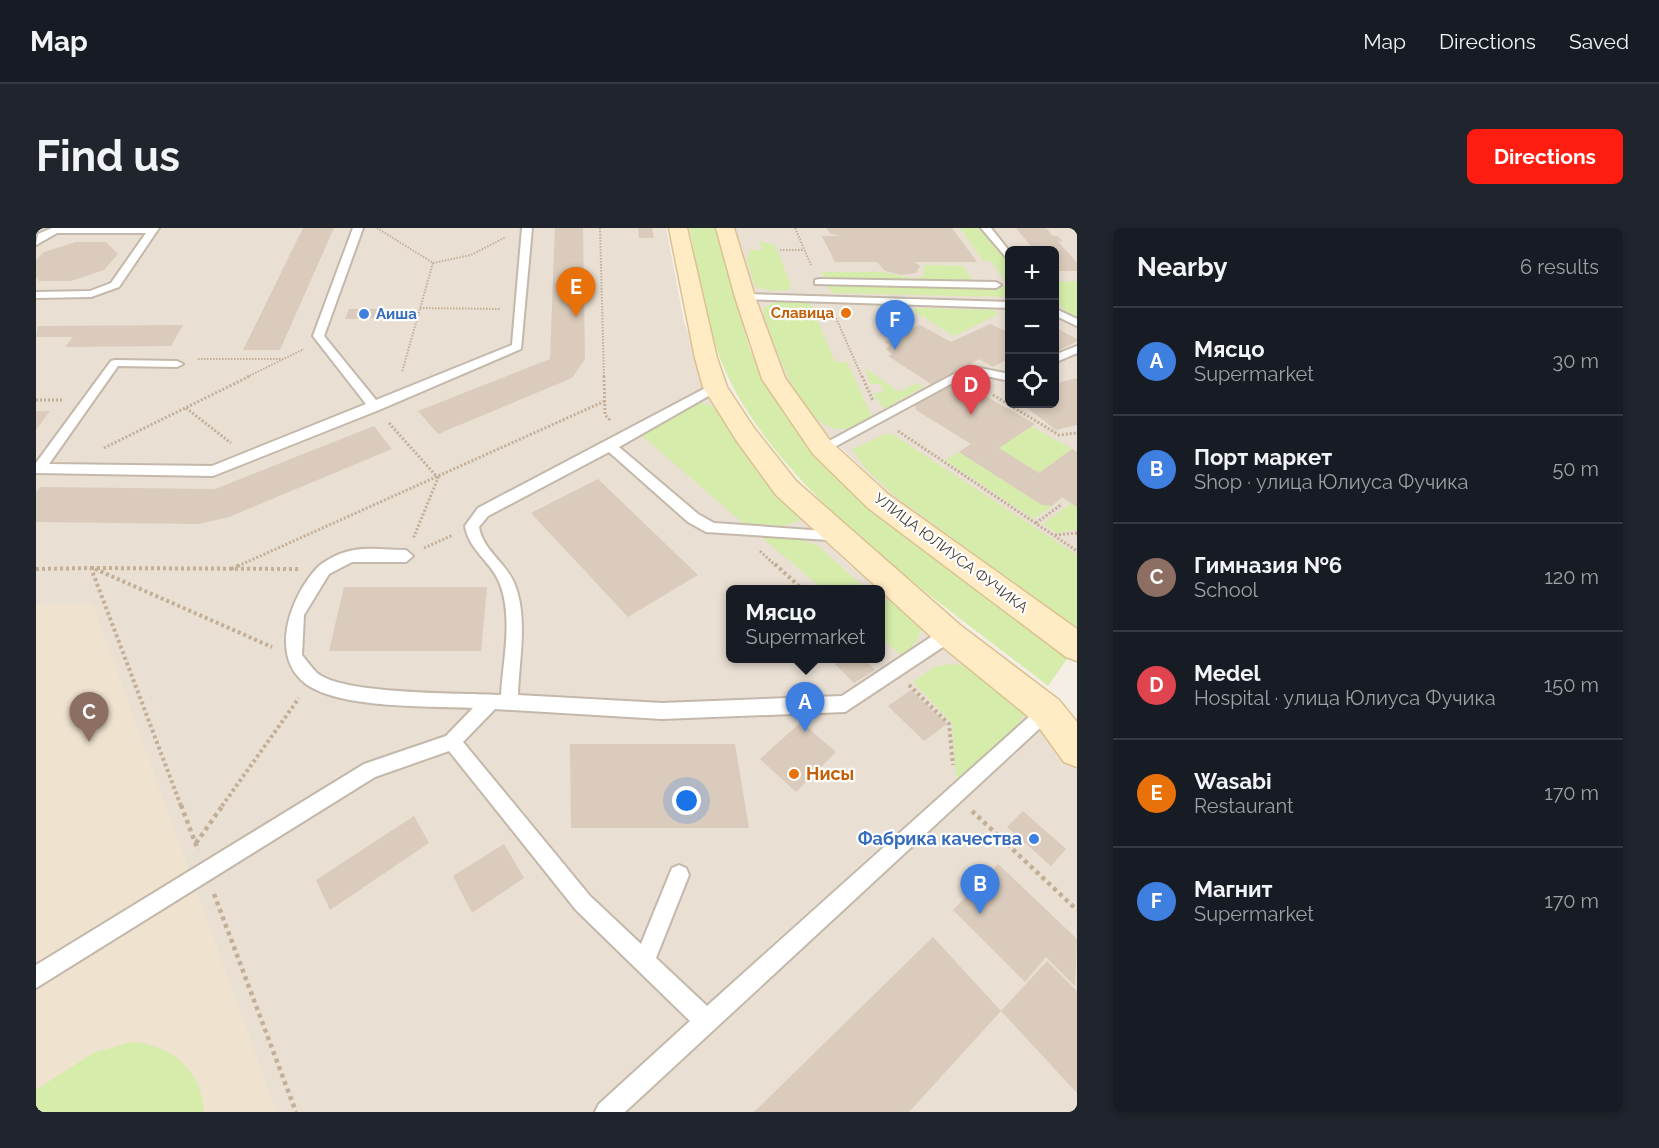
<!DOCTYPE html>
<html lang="en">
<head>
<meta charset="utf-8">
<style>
	:root { --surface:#171b24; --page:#20242c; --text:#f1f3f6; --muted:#9ea1a6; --line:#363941; --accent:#ff1c11 }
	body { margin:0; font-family:Raleway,sans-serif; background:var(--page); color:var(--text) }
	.controls { position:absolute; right:18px; top:18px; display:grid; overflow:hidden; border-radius:9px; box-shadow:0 3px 9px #0003 }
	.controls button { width:54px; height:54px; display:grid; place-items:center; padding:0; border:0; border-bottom:2px solid var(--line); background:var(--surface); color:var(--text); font:30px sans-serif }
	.you { position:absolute; left:651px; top:573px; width:21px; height:21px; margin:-15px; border:4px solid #fff; border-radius:50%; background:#1a73e8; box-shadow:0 0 0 9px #1a73e833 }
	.badge { display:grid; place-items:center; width:39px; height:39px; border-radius:50%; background:var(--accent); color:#fff; font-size:20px; font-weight:700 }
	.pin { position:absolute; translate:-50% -50px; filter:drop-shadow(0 2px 3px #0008) }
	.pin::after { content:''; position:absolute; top:32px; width:21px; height:18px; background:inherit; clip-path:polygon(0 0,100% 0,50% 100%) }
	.popup { position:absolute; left:690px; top:357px; width:159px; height:78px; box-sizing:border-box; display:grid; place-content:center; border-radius:9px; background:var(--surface); filter:drop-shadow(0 2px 4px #0005); font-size:20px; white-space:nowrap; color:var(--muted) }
	.popup b { font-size:22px; color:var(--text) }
	.popup::after { content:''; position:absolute; left:50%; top:100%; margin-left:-12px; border:12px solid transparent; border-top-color:var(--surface) }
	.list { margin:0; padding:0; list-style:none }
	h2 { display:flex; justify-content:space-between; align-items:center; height:78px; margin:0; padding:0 24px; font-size:26px }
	h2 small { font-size:20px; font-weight:400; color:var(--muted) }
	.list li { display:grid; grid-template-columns:39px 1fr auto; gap:18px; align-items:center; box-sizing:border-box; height:108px; padding:0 24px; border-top:2px solid var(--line) }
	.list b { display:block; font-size:22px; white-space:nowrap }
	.list p { margin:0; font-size:20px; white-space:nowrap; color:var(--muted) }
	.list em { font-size:20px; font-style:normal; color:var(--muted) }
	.icon { flex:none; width:33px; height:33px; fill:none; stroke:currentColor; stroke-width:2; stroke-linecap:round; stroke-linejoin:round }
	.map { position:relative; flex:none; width:1041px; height:884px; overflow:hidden; border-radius:9px }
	header { display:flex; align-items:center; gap:36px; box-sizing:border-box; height:84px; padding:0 30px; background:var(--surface); border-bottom:2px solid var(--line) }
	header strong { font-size:28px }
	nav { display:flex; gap:33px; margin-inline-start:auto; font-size:21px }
	.intro { display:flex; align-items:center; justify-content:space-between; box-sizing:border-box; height:144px; padding:0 36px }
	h1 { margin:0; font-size:42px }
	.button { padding:15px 27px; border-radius:9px; background:var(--accent); color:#fff; font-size:21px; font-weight:700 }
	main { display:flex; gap:36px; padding:0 36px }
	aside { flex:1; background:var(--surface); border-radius:9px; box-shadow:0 3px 9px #0003 }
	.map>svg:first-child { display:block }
	.residential { fill:#e9dfd3; fill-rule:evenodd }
	.education { fill:#efe2ce }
	.green { fill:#d5ecaa }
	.building { fill:#dacbbc }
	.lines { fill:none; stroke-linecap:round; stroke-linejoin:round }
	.service-casing { stroke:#c3b8aa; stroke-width:4 }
	.secondary-casing { stroke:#dcc192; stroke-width:3 }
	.path-far3 { stroke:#c3af97; stroke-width:2; stroke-dasharray:1.5 1.5; stroke-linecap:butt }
	.path-far2 { stroke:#c3af97; stroke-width:3; stroke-dasharray:2 2; stroke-linecap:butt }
	.path-far1 { stroke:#c3af97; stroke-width:4; stroke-dasharray:3 3; stroke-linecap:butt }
	.path { stroke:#c3af97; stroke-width:4.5; stroke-dasharray:4 4; stroke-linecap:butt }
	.service { fill:#fff; fill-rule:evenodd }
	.secondary { fill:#ffebc4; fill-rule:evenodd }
	.food-dot { fill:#e8710a; stroke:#fff; stroke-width:2 }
	.shop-dot { fill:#3f7fe0; stroke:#fff; stroke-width:2 }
	.labels { text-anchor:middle; stroke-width:4.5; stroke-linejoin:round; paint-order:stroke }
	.far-food-label { font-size:15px; font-weight:bold; fill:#c56008; stroke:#fff; text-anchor:end }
	.far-shop-label { font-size:15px; font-weight:bold; fill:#366cbe; stroke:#fff; text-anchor:start }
	.far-street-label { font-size:15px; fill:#473e34; stroke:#fff }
	.food-label { font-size:18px; font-weight:bold; fill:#c56008; stroke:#fff; text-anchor:start }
	.shop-label { font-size:18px; font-weight:bold; fill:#366cbe; stroke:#fff; text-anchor:end }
</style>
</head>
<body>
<header>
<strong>Map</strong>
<nav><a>Map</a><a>Directions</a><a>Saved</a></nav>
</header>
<div class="intro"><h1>Find us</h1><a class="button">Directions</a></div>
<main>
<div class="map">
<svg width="1041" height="884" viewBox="0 0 1041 884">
	<rect width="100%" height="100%" fill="#f4eee5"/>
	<path class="residential" d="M0,0H630L648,94L679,182L738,262L812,336L843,361L694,362V430H844V362L1041,521V884H0Z
		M698,0H1041V404L862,273L789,205L750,150L728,97ZM974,22H1018V176H974Z"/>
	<path class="education" d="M0,377H57L241,884H0Z"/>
	<path class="green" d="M653,0H680L713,119L726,151L757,198L802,248L1033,428L1012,458C903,372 731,259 682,125C668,85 662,41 653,0Z
		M924,0H947L973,36V69L797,65L791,57L973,59L955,33H947Z
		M723,13L739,17L755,57L753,62L734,63L719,58L711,33L714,22H727Z
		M888,37L927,38L937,54L789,52L786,44H846L879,51L888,47Z
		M1041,53V90C1023,80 1018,75 1019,54Z
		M743,73H771L775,77L799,134H811L836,189C827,194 816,201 806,201C766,202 739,118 728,87V79Z
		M881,80L957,82L963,86L918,108L879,84L877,81Z
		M829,140L863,164L881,155L887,159L848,181L837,165L848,164L844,156H834Z
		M660,174L681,179L764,287L763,293L747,298L707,295L604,206Z
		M995,198L1036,221L1003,245L963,220Z
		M850,206H856L1041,327V399L1029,393L858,267L830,241L816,221Z
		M923,224L1006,277L1016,278L998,291L909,232Z
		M1036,275L1041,279V301L1021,305L1006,296Z
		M723,307L755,309L781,317L830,361H787Z
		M844,369L875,382L885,393C886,410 878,418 865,427L844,409Z
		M914,436L934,438L989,484C980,508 940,538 921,556L916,495L877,454L898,439Z
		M95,814C136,817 165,841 168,884H0V862L57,825Z"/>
	<path class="building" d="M267,0H298L244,122H207Z
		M519,0H547L549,131L536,150L402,206L382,183L514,131Z
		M602,0H616L618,10H603Z
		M790,0H916L941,34H879L884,38L880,45L865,47L849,43L841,34H799L786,8H804L795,6Z
		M980,0H1010L1017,8H1022L1027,14L1022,13L1041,35V43H1018V22H998Z
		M40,14H70L82,26L68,42L35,53H3L0,49V32L8,24Z
		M313,81H345L361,82L359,90L309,91Z
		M954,96L974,105V130L957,139L943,131L898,158L852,128L856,126L850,121L854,117L848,114L884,97L915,114Z
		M147,97L135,118L29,119L37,109H0L2,98Z
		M1018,99L1041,111V113L1018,125Z
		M1041,150V197L1020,202L986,176H1018V156Z
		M923,153L999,196L963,220L1003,245L1036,221L1041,224V279L1026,269L1016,278L1006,277L923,224L935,216L880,182L879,177Z
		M0,183H14L0,202Z
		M338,198L356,221L193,289L163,296L0,294V265L4,259L179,261Z
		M562,251L662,347L592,389L495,285Z
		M308,359H451L445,423H293Z
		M809,430H827L839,442L818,455L799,436Z
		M875,462L911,496L888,513L852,478Z
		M765,494L800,524L760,564L724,531Z
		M534,516H699L713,600H535Z
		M987,583L1030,621L1015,638L971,599Z
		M378,588L393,615L294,682L280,652Z
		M468,616L488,650L436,685L417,648Z
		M962,636L1041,711L1039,758L1010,729L989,754L917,682Z
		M897,709L965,783L873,884H718Z
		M1011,733L1041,763V865L965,783Z"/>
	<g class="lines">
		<g class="service-casing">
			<path id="service" d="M16,0H123L83,59L55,69L0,70V64L54,63L75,55L110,5H21L0,17L2,6Z
				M317,0H327L288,108L340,172L476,117L486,0H496L485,121L343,182L177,248L0,245V235L75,133L79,132L141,133L147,136L141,139L82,138L13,236L176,238L330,176L277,108Z
				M945,0H955L974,24V34Z
				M783,51L960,54L965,57L960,60L779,56V52Z
				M709,66L974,74V80L705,71L704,69Z
				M1018,80L1041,91V98L1018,87Z
				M1041,118V125L1018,135V127Z
				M933,138L974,146V153L935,145L791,223L786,224L780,220Z
				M679,155L685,159L683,162L583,219L662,286L678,295L803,304L808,305L810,309L808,313L670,304L652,294L573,224L452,288L443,299C447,323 471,335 479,357C492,391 483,432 482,467L626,475L806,468L907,401H919L921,406L919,411L809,484L626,491L459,481L427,514L554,668L605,716L636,640L643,637L650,640L653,647L620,730L671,778L1005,478L1011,475L1017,478L1020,483L1017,488L589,884H559L563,876L654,793L540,682L413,523L339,549L0,760V737L328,536L410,508L437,480C395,478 305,481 270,456C232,428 255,367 282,339C288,333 302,326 310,324C327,318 352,322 370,322L377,328L370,334H316L293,346L268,387L266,427C271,433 276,440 281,445C307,467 427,465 465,467C467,432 477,390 464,356C456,334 433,323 429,298L442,280Z"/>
		</g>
		<g class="secondary-casing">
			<path id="secondary" d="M633,0H651L681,130L691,159L718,200L760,253L924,397L1023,472L1041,494V539L1028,534L999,494L902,415L740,267L700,212L667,159L659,130Z
				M680,0H698L719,69L749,150L795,214L852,266L1041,401V433L1030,429L832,280L777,226L726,151L699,69Z"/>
		</g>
		<path class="path-far3" d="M341,0L397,35L366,144
			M564,0L568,149
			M759,0L775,37
			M744,22H768
			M397,35L435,27L470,9
			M384,80L464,81
			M800,90L826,149
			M162,131H247
			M211,149L268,121"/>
		<path class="path-far2" d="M568,148L569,187L574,192
			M826,148L837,173
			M957,167L1023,207L1041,205
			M0,172H27
			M150,180L195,215
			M353,195L402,250L377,311
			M862,203L1041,323
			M68,220L214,148
			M1000,295L1026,276
			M1019,307L1041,305
			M388,320L417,307
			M724,323L740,338
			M202,338L569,173"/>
		<path class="path-far1" d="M739,336L767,362
			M55,340L262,341
			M0,341L55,340L145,578
			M59,341L236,419
			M195,341L206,336
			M873,457L913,496L917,537
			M186,578L263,470"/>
		<path class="path" d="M145,577L162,622
			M936,583L1041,682
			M160,615L187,577
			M178,666L260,884"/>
		<use href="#service" class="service"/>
		<use href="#secondary" class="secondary"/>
	</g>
	<g class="food-dot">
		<circle cx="810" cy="85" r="6"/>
		<circle cx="758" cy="546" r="6"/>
	</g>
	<g class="shop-dot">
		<circle cx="328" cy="86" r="6"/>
		<circle cx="998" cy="611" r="6"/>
	</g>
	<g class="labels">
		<g class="far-food-label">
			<text x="798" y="90">Славица</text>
		</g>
		<g class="far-shop-label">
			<text x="340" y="91">Аиша</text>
		</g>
		<g class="far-street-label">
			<text transform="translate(915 325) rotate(37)" y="5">УЛИЦА ЮЛИУСА ФУЧИКА</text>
		</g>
		<g class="food-label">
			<text x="770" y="552">Нисы</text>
		</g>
		<g class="shop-label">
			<text x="986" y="617">Фабрика качества</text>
		</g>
	</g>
</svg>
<div class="controls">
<button>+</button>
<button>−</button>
<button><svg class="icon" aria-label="locate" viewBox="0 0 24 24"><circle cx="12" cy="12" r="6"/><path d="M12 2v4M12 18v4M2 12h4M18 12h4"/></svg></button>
</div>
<div class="you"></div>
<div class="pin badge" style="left:769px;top:504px;background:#3f7fe0">A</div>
<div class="popup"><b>Мясцо</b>Supermarket</div>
<div class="pin badge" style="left:944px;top:686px;background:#3f7fe0">B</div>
<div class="pin badge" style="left:53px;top:514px;background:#8d6e63">C</div>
<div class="pin badge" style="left:935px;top:187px;background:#e0444e">D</div>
<div class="pin badge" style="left:540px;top:89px;background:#e8710a">E</div>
<div class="pin badge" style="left:859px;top:122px;background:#3f7fe0">F</div>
</div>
<aside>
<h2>Nearby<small>6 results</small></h2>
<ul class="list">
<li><span class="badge" style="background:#3f7fe0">A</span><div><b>Мясцо</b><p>Supermarket</p></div><em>30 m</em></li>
<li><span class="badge" style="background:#3f7fe0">B</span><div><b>Порт маркет</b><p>Shop · улица Юлиуса Фучика</p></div><em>50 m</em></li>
<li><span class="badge" style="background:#8d6e63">C</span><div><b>Гимназия №6</b><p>School</p></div><em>120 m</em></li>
<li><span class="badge" style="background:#e0444e">D</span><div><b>Medel</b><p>Hospital · улица Юлиуса Фучика</p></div><em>150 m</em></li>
<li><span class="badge" style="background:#e8710a">E</span><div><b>Wasabi</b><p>Restaurant</p></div><em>170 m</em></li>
<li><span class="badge" style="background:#3f7fe0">F</span><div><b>Магнит</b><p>Supermarket</p></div><em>170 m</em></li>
</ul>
</aside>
</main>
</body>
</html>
